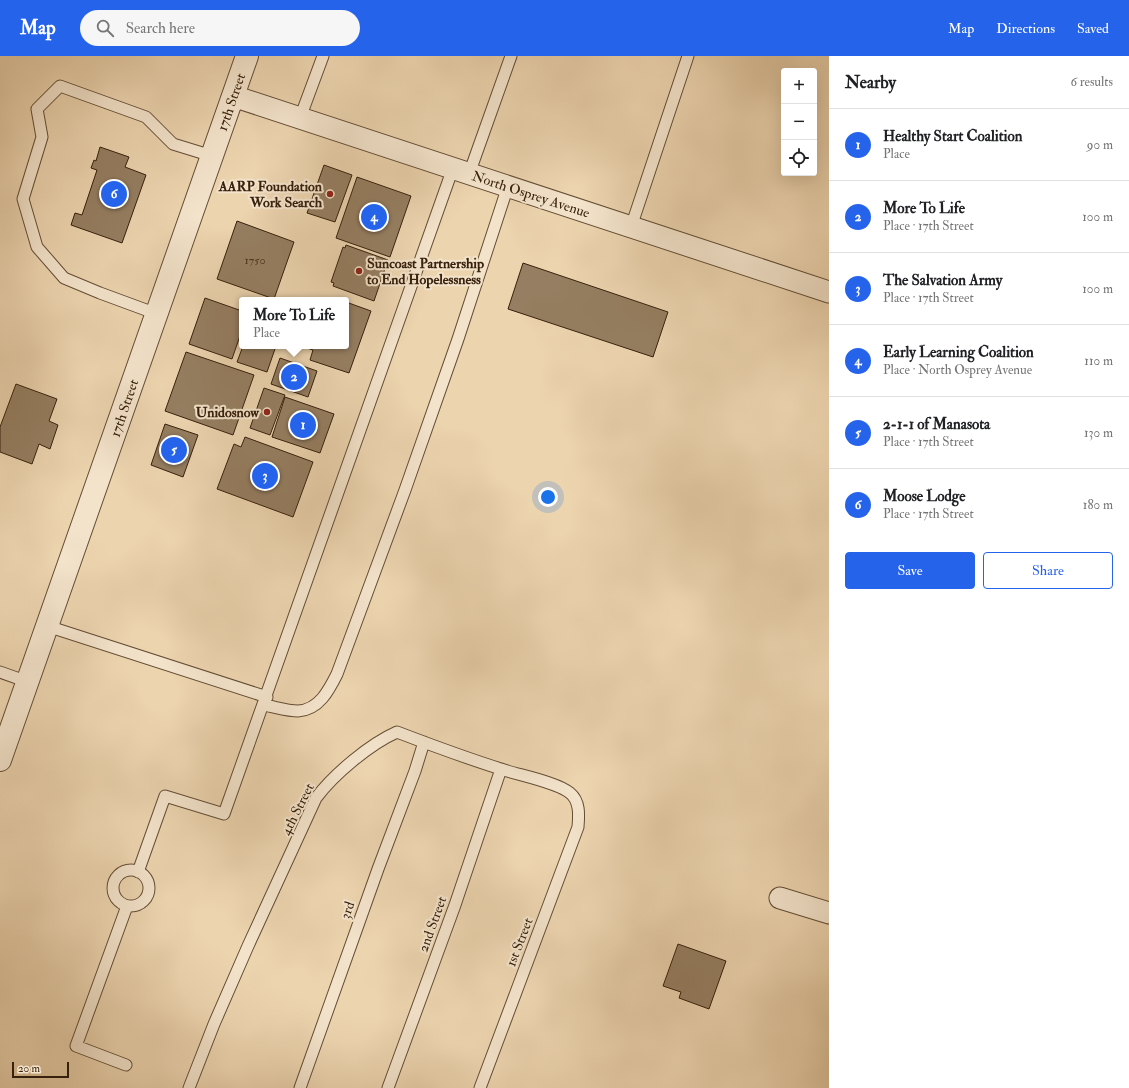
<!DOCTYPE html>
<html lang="en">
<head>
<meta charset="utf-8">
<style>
	:root { --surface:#fff; --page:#f6f6f6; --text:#202124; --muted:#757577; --line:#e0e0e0; --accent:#2563eb }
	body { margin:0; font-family:"IM FELL Double Pica",serif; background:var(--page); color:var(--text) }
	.controls { position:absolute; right:12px; top:12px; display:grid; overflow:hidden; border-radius:4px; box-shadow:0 4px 16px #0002 }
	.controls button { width:36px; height:36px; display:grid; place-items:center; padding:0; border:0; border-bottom:1px solid var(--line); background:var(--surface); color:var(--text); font:20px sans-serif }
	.scale { position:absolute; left:12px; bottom:10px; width:57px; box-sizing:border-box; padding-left:4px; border:2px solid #37200c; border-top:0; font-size:11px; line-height:14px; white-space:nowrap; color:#37200c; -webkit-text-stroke:3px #f3e3cb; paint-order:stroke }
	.you { position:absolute; left:548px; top:441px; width:14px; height:14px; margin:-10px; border:3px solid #fff; border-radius:50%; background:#1a73e8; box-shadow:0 0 0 6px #1a73e833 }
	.badge { display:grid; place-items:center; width:26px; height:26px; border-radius:50%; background:var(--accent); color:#fff; font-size:13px; font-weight:700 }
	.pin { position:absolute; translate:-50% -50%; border:2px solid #fff; box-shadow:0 1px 4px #0006 }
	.popup { position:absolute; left:239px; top:241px; width:110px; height:52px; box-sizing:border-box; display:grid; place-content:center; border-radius:4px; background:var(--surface); filter:drop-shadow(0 1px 3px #0005); font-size:13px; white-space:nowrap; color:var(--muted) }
	.popup b { font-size:15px; color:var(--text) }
	.popup::after { content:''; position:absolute; left:50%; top:100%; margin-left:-8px; border:8px solid transparent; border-top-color:var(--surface) }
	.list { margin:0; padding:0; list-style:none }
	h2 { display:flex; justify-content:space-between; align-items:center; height:52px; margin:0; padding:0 16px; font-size:17px }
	h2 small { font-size:13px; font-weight:400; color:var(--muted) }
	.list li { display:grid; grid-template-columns:26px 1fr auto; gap:12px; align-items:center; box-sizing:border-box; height:72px; padding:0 16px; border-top:1px solid var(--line) }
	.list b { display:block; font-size:15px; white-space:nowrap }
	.list p { margin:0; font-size:13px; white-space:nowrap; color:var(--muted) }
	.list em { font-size:13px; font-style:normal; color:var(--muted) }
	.actions { display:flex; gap:8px; padding:12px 16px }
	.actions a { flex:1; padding:9px 0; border:1px solid var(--accent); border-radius:4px; text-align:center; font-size:14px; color:var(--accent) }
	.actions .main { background:var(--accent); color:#fff }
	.icon { flex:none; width:22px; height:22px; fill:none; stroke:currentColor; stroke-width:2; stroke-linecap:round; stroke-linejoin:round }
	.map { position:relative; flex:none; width:829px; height:1032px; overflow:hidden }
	header { display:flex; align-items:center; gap:24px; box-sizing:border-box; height:56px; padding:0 20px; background:var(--accent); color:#fff }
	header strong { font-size:19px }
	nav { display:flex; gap:22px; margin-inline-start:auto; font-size:14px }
	.search { width:280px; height:36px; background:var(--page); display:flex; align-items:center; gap:10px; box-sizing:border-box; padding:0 14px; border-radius:22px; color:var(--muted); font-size:15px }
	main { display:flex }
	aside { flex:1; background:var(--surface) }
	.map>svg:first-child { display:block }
	.building { fill:#957e61; stroke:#37200c }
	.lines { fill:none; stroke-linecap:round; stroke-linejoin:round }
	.service-casing { stroke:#644d35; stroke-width:13 }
	.minor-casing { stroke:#644d35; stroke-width:23 }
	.tertiary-casing { stroke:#644d35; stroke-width:24 }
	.service { stroke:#f3e3cb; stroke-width:11 }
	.minor { stroke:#f3e3cb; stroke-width:21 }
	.tertiary { stroke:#f3e3cb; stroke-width:22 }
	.poi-dot { fill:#8f2418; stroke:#f3e3cb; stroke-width:1.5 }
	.labels { text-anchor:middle; stroke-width:4; stroke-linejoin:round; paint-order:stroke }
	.number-label { font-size:12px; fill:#4e3821 }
	.street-label { font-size:14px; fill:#37200c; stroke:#f3e3cb }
	.poi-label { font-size:14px; font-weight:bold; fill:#37200c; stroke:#f3e3cb; text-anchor:end }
</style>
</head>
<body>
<header>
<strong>Map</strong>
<div class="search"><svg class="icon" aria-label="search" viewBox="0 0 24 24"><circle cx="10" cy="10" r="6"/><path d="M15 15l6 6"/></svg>Search here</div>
<nav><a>Map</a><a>Directions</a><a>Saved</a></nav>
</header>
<main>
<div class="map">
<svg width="829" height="1032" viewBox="0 0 829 1032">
	<rect width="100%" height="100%" fill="#ecd4af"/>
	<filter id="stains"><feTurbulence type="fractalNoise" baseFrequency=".005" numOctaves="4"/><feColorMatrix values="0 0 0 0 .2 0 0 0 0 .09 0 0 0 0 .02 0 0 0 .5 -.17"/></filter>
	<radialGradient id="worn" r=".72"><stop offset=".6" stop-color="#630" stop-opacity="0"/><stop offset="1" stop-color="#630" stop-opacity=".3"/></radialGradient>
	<path class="building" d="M100,91L129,101L125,111L146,119L122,187L71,169L75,157L82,159L97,114L91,112L94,104L96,105Z
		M324,109L352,119L335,166L307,157Z
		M357,121L411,140L390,201L336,182Z
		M237,165L294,186L274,243L217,223Z
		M346,189L388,204L374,245L333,230L334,227L331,226L343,191L345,192Z
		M523,207L668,256L653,301L508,253Z
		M205,242L242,255V274L232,303L189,288Z
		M346,246L371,255L349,317L310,304L313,294L301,290H346Z
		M243,290H276L267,316L237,306Z
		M186,296L254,319L233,379L165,355Z
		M280,302L317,315L308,341L271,328Z
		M16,328L57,343L49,365L58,369L50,393L39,388L32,408L0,396V371Z
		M264,332L285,339L270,379L250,372Z
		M285,341L334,358L320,397L272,381Z
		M165,368L198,379L183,421L151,409Z
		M245,381L313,406L293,461L217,433L234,388L241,391Z
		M678,888L726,905L709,953L679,942L681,936L663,930Z"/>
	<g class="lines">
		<g class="service-casing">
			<path id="service" d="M300,62L323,0
				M469,118L511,0
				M631,171L688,0
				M157,258L100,237L64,222L37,191L23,143L42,81L37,53L60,30L146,61L173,88L212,100
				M47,570L267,641
				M0,616L28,626
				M264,649C275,651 288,655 298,655C319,654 329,634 337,618L405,434L458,283L508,130
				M113 832a18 18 0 1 1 36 0a18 18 0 1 1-36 0Z
				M138,816L165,740L224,758L453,112
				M126,1009L76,990L127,850
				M189,1032L214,968L248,890L316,742C334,718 370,688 397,676C431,689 466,702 501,713C518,719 557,726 570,737C580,745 579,759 578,771L480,1032
				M300,1032L378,813L415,715L424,686
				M388,1032L455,849L501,713"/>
		</g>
		<g class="minor-casing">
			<path id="minor" d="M233,40L829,236
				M780,842L829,857"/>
		</g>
		<g class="tertiary-casing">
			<path id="tertiary" d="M0,704L247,0"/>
		</g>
		<use href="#service" class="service"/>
		<use href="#minor" class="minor"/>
		<use href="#tertiary" class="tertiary"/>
	</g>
	<g class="poi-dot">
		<circle cx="330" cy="138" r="4"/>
		<circle cx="359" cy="215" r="4"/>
		<circle cx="267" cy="356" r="4"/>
	</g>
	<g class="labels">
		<g class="number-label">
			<text x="255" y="208">1750</text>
		</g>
		<g class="street-label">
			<text transform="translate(231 46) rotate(-71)" y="5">17th Street</text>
			<text transform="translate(531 138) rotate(18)" y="5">North Osprey Avenue</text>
			<text transform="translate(124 352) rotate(-71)" y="5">17th Street</text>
			<text transform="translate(297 753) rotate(-63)" y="5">4th Street</text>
			<text transform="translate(347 854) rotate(-70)" y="5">3rd</text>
			<text transform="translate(432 868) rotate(-70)" y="5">2nd Street</text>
			<text transform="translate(519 886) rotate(-69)" y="5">1st Street</text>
		</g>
		<g class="poi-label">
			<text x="322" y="135">AARP Foundation<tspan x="322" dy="16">Work Search</tspan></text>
			<text x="367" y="212" text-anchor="start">Suncoast Partnership<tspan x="367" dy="16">to End Hopelessness</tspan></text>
			<text x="259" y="361">Unidosnow</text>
		</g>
	</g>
	<rect width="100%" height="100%" filter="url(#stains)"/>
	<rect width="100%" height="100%" fill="url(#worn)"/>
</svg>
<div class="controls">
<button>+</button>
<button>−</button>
<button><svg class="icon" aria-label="locate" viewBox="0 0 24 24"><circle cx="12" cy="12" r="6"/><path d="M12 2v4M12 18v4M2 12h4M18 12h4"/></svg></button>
</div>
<div class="scale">20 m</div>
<div class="you"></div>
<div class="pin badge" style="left:303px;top:369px">1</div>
<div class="pin badge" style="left:294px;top:321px">2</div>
<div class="popup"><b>More To Life</b>Place</div>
<div class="pin badge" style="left:265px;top:420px">3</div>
<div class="pin badge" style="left:374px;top:161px">4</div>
<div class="pin badge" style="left:174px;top:394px">5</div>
<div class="pin badge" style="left:114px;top:138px">6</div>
</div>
<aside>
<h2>Nearby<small>6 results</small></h2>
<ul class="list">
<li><span class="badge">1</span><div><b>Healthy Start Coalition</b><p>Place</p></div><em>90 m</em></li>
<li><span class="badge">2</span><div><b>More To Life</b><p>Place · 17th Street</p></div><em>100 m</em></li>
<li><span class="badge">3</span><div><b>The Salvation Army</b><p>Place · 17th Street</p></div><em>100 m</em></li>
<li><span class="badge">4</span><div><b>Early Learning Coalition</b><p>Place · North Osprey Avenue</p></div><em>110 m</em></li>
<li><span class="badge">5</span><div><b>2-1-1 of Manasota</b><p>Place · 17th Street</p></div><em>130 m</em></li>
<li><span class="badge">6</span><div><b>Moose Lodge</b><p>Place · 17th Street</p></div><em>180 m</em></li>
</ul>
<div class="actions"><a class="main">Save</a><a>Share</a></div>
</aside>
</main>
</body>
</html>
